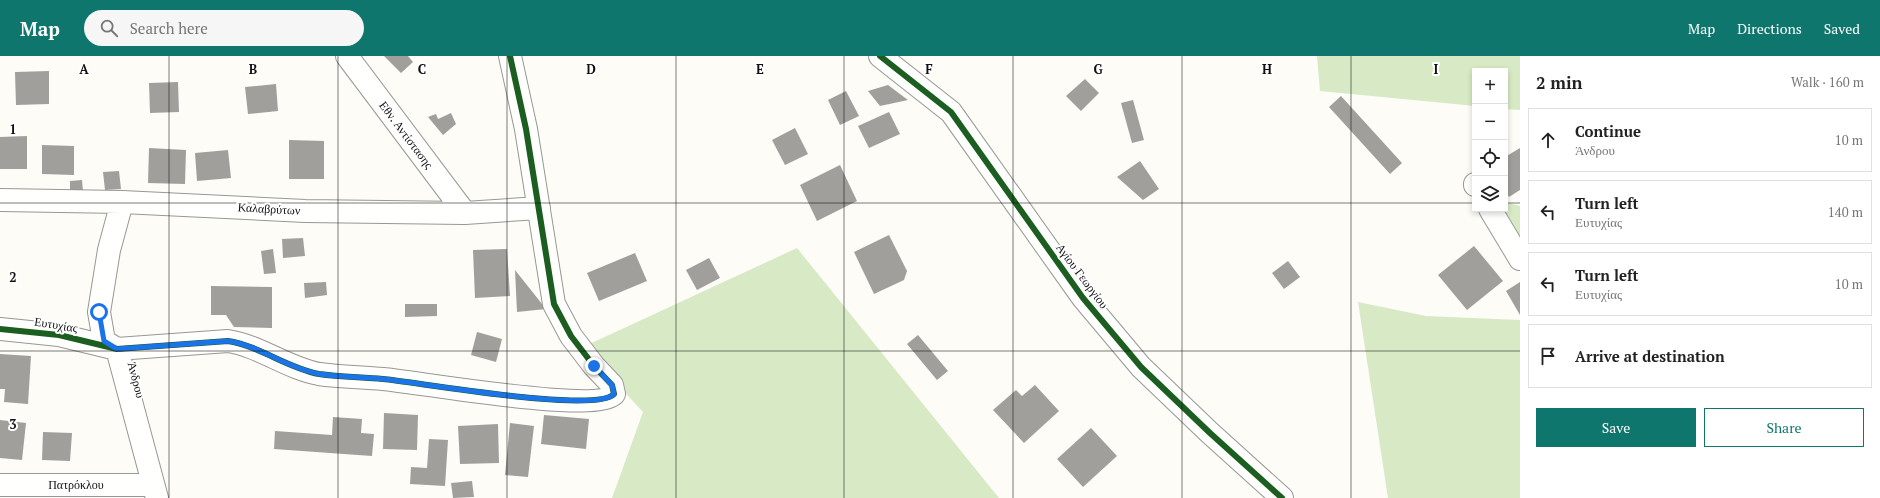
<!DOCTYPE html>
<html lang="en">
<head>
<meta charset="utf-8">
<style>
	:root { --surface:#fff; --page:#f6f6f6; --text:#222; --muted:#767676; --line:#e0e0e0; --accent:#0f766e }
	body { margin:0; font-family:"PT Serif",serif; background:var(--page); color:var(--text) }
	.controls { position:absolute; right:12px; top:12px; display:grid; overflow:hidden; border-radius:0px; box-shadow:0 2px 6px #0003 }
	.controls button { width:36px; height:36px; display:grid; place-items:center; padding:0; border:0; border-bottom:1px solid var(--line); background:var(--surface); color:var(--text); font:20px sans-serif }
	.stop { position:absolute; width:12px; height:12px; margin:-9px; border:3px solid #1a73e8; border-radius:50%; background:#fff }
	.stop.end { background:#1a73e8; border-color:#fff; box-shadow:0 1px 4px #0008 }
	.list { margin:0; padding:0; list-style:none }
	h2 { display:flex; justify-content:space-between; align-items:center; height:52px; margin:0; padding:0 16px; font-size:17px }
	h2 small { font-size:13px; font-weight:400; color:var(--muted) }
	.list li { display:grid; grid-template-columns:26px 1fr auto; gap:12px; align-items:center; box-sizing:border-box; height:64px; margin:0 8px 8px; padding:0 8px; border:1px solid var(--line); border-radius:0px }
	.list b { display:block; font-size:15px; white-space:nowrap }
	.list p { margin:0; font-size:13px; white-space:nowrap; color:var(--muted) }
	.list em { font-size:13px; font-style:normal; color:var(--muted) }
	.actions { display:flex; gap:8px; padding:12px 16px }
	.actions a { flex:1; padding:9px 0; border:1px solid var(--accent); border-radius:0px; text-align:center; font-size:14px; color:var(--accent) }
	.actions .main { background:var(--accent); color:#fff }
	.icon { flex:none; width:22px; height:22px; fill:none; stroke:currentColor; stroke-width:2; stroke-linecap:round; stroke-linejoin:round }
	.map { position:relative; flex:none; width:1520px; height:442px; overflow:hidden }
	header { display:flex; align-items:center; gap:24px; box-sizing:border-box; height:56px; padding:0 20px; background:var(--accent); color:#fff }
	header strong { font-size:19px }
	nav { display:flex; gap:22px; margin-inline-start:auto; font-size:14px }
	.search { width:280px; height:36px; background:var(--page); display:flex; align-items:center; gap:10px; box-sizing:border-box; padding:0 14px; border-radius:22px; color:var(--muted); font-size:15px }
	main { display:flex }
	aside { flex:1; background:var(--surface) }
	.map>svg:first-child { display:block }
	.forest { fill:#d8eac5 }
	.building { fill:#a19f9c }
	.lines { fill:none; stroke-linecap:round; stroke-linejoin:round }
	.street-casing { stroke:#979795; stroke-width:24 }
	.street { stroke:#fffffe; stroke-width:22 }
	.cycleway-casing { stroke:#fff; stroke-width:8 }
	.cycleway { stroke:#1b5e20; stroke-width:6 }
	.route { stroke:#1a73e8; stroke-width:5 }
	.grid { fill:none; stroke:#111; stroke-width:1; stroke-opacity:0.55 }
	.labels { text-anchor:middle; stroke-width:4; stroke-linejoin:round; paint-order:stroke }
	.street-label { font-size:12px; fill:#111; stroke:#fff }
	.grid-label { font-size:13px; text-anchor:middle; font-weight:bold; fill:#111; stroke:#fff; stroke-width:4; stroke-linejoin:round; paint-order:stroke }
</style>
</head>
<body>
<header>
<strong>Map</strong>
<div class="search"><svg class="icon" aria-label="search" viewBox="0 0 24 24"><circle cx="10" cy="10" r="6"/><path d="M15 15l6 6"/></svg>Search here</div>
<nav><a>Map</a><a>Directions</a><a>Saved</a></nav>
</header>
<main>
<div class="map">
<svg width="1520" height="442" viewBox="0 0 1520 442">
	<rect width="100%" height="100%" fill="#fdfcf7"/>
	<path class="forest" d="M1317,0H1520V54L1505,53V15H1475V50L1320,35Z
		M1505,146L1520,150V184L1502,153H1505Z
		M797,192L999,442H612L643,356L583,291Z
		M1358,246L1426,260L1520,264V442H1388Z"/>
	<path class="building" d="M384,0H408L413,6L401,17Z
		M49,15V48L16,49L15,16Z
		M1085,23L1099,37L1081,55L1066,40Z
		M178,26L179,56L150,57L149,27Z
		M276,28L278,55L248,58L245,31Z
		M888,29L908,44L880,50L868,35Z
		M846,35L859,60L840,69L828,44Z
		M1341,40L1402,107L1390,118L1329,51Z
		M1133,44L1144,84L1132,87L1121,47Z
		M889,56L900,78L869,92L858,70Z
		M451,57L456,68L443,79L428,61L436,58L438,63Z
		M795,72L808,98L785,109L772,84Z
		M27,80V113H0V81Z
		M289,84L324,85V123H289Z
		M42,89L74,90V119L42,118Z
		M149,92L186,94L185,128L148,127Z
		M1520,92V134L1509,141L1505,134V101Z
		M228,94L231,122L197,125L195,97Z
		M1140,105L1159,133L1143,144L1117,121Z
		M840,109L857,145L817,165L800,129Z
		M119,115L121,133L105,134L103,116Z
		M82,124L83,135L70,136V125Z
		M889,179L907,215L904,224L874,238L854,196Z
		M303,182L305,200L283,202L282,183Z
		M1474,190L1503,225L1467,254L1438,219Z
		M273,193L276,217L264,218L261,195Z
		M507,193L510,240L475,242L473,194Z
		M635,197L647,225L599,245L587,217Z
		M709,202L720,222L697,234L686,214Z
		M1288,205L1300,221L1284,233L1272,217Z
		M515,214L546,253L517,256Z
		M326,226L327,239L305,242L304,227Z
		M1520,226V259L1506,235Z
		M211,230L272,231V272L234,271L226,259H211Z
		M405,248H437V260L405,261Z
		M477,276L502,283L496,306L471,299Z
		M918,279L948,315L937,324L907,288Z
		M0,298L31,300L28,348L4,346L5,333H0Z
		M1035,329L1059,355L1024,387L993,354L1016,334L1022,340Z
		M384,357L418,359L417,394L383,393Z
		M544,359L589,363L586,393L541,388Z
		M333,361L362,363L361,377L374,378L372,400L274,393L275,375L332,379Z
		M0,364L26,367L22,404L0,402Z
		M510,367L534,370L528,421L505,419Z
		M498,368L499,407L460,408L458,370Z
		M1091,372L1117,400L1083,431L1057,403Z
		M43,376L72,377L70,405L42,404Z
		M429,383L448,384L445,430L410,428L411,411L427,412Z
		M472,425L474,441L453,442L451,427Z"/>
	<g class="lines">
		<g class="street-casing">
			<path id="street" d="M347,0L465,157
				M880,0L951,56L1083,242L1141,311L1210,377L1282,442
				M1475,128V129
				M0,144L122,146L305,155L465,157L539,152
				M122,146L109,194L99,256L104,285L117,293L157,442
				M1490,153L1520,203
				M0,273L59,279L117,293L228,285C260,290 287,312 319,318C340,321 362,321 383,323C417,326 596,358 614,338L612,329L594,310L571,280L554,248L526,73L510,0
				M0,429H152"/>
		</g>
		<use href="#street" class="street"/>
		<g class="cycleway-casing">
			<path id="cycleway" d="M880,0L951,56L1083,242L1141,311L1210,377L1282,442
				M0,273L59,279L117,293L228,285C260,290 287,312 319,318C340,321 362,321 383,323C417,326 596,358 614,338L612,329L594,310L571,280L554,248L526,73L510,0"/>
		</g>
		<use href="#cycleway" class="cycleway"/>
	</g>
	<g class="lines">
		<path class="route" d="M99,256L104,285L117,293L228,285C260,290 287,312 319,318C340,321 362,321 383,323C417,326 596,358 614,338L612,329L594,310"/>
	</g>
	<path class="grid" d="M169,0V442M338,0V442M507,0V442M676,0V442M844,0V442M1013,0V442M1182,0V442M1351,0V442M0,147H1475M1505,147H1520M0,295H1520"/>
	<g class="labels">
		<g class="street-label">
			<text transform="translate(406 79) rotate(53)" y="4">Εθν. Αντίστασης</text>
			<text transform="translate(269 153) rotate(3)" y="4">Καλαβρύτων</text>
			<text transform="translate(1082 220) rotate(53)" y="4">Αγίου Γεωργίου</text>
			<text transform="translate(56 269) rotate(9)" y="4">Ευτυχίας</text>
			<text transform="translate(136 324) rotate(75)" y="4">Άνδρου</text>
			<text x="76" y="433">Πατρόκλου</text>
		</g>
	</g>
	<g class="grid-label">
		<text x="84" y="18">A</text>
		<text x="253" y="18">B</text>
		<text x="422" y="18">C</text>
		<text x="591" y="18">D</text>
		<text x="760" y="18">E</text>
		<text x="929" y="18">F</text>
		<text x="1098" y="18">G</text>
		<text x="1267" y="18">H</text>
		<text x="1436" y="18">I</text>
		<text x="13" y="78">1</text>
		<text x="13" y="226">2</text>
		<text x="13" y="373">3</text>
	</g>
</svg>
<div class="controls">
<button>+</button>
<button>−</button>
<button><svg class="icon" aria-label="locate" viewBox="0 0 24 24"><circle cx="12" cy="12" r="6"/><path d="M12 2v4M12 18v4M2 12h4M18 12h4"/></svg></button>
<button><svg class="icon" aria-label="layers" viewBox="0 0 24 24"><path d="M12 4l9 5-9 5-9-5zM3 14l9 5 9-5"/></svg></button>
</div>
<div class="stop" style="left:99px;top:256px"></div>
<div class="stop end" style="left:594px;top:310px"></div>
</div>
<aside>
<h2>2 min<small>Walk · 160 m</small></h2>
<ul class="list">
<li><svg class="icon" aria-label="ahead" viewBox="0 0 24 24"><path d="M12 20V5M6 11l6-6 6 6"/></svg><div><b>Continue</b><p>Άνδρου</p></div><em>10 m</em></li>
<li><svg class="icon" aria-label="left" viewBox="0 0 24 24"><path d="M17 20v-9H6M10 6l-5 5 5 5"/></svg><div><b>Turn left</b><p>Ευτυχίας</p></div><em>140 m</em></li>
<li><svg class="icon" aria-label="left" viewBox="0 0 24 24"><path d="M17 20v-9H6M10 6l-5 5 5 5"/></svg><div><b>Turn left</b><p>Ευτυχίας</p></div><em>10 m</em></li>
<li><svg class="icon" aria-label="arrive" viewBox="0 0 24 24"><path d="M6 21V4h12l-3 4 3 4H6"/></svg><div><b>Arrive at destination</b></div></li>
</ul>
<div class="actions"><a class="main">Save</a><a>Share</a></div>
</aside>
</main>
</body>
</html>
